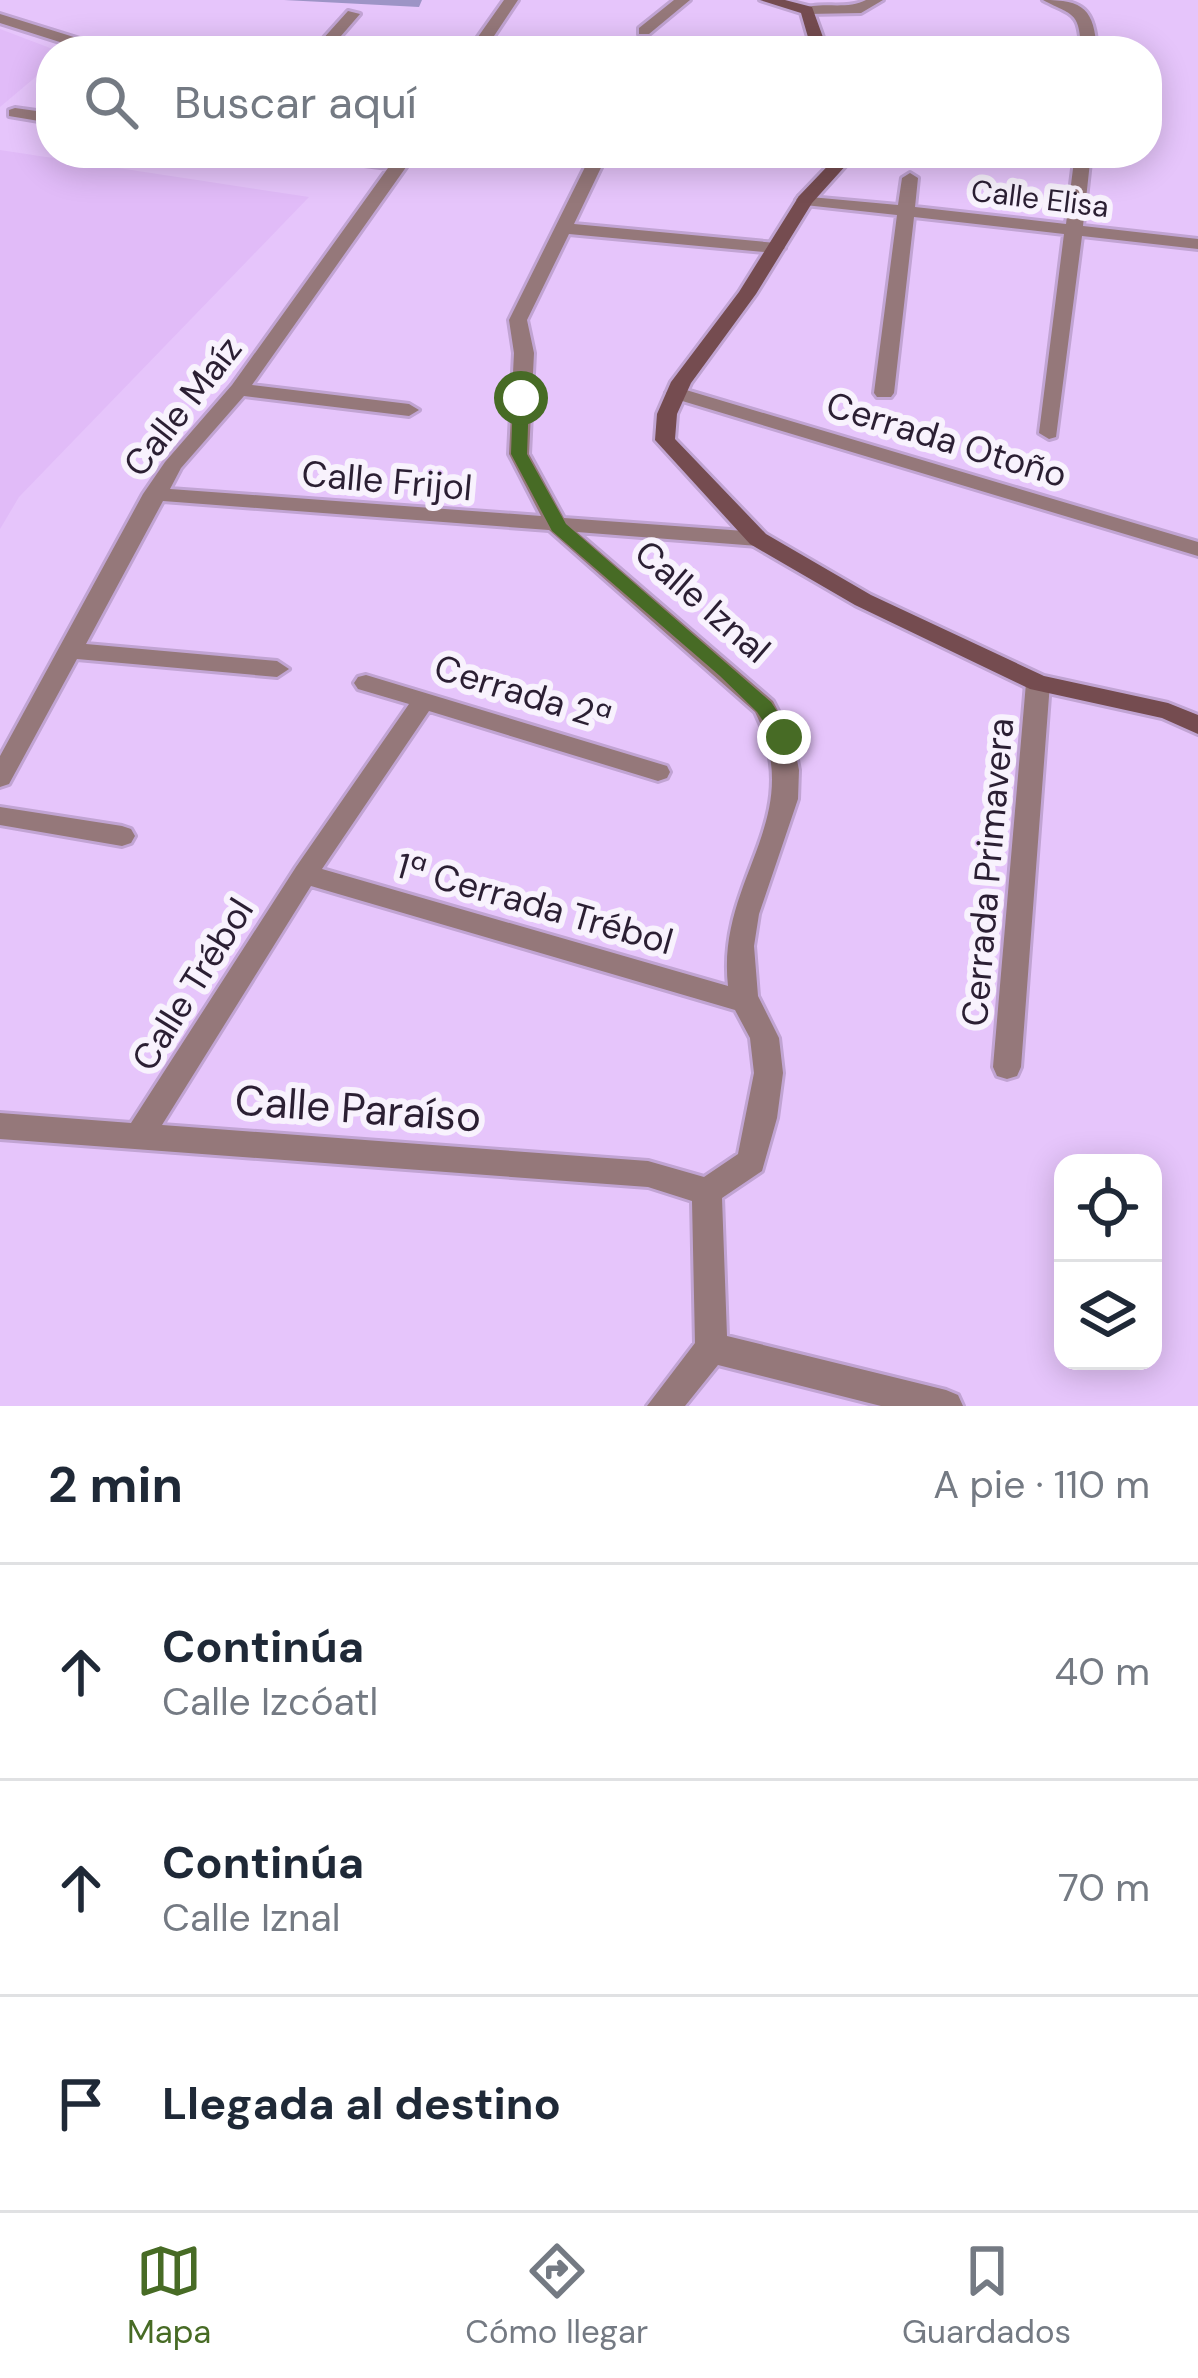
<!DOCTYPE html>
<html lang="es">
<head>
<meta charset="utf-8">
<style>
	:root { --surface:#fff; --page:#f6f6f7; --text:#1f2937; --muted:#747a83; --line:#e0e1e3; --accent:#476b25 }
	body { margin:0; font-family:"DM Sans",sans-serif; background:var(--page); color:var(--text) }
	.controls { position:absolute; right:36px; bottom:36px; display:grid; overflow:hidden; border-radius:24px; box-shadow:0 6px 30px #0003 }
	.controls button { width:108px; height:108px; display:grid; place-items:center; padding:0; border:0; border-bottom:3px solid var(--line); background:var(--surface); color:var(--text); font:60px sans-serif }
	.stop { position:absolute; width:36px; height:36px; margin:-27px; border:9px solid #476b25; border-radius:50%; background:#fff }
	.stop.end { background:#476b25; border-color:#fff; box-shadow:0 3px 12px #0008 }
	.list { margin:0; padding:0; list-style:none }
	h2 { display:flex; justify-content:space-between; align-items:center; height:156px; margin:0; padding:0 48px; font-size:51px }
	h2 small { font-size:39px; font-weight:400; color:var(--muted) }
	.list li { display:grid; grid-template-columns:78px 1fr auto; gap:36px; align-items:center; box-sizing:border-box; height:216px; padding:0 48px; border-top:3px solid var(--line) }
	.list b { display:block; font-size:45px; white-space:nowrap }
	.list p { margin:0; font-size:39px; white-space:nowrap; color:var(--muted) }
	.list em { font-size:39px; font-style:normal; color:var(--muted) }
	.icon { flex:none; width:66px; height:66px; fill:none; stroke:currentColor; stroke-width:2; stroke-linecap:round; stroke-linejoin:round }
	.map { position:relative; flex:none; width:1198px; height:1406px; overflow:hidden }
	.search { position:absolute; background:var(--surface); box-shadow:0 6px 30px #0003; left:36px; right:36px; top:36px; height:132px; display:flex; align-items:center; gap:30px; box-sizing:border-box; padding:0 42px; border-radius:48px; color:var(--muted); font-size:45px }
	.sheet { height:804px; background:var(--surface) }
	nav { display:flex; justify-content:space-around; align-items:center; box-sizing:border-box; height:168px; border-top:3px solid var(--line); background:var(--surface); font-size:33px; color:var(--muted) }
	nav a { display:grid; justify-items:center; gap:6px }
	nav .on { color:var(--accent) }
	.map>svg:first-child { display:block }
	.built { fill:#e1bbf8 }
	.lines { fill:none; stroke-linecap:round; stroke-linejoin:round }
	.street-casing { stroke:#c1a4d3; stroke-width:6 }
	.secondary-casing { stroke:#c1a4d3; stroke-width:6 }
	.street { fill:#95787a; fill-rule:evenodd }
	.secondary { fill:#754c50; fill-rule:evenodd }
	.wall { fill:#9d94c6 }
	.route { fill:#476b25 }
	.labels { text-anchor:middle; stroke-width:12; stroke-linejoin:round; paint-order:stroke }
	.far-street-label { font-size:30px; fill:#2b1f33; stroke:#f8f2fd }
	.street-label { font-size:36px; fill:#2b1f33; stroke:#f8f2fd }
	.near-street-label { font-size:42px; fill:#2b1f33; stroke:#f8f2fd }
</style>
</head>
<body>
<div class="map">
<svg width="1198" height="1406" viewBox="0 0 1198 1406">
	<rect width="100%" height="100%" fill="#e6c5fb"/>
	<path class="built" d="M0,29L58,51H51V64L0,107Z
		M0,150L309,197L19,497L0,529Z"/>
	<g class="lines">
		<g class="street-casing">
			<path id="street" d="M504,0H518L484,51H468Z
				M674,0H690L649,34H639V28Z
				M866,0H883L861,13L807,14L800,10C819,0 846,11 866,0Z
				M1043,0C1084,0 1094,9 1097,51H1081C1080,11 1073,16 1043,0Z
				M348,11L360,14L328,51H312Z
				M0,14L109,48L112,51H88L0,23Z
				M15,108L51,113V123L9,116V110Z
				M301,153H347L395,159L400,153H416L252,385L409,404L419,410L409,416L244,396L181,468L170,489L541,516L509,454L514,353L509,320L592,153H608L574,224L776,243L785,248L776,253L569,234L527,320L534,353L529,454L564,518L758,532L769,539L758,546L577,532L773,701L793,740L799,770L798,799L759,914L754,946L758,996L779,1038L783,1073L777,1118L762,1171L722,1198L727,1336L946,1390L958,1395L963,1406H881L718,1365L685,1406H647L695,1343L692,1201L648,1187L0,1139V1113L131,1123L296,867L409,704L358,689L354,683L358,677L366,675L667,766L670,772L667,778L658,781L429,711L322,869L728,986C716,877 809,820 755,712L549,530L163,501L86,644L277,661L289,669L277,677L77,659L9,784L0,787V756L143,494L165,462L232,385L388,168L309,158ZM311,886L735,1010L750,1038L754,1073L738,1154L704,1177L648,1161L162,1125Z
				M1075,153H1091L1083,226L1198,239V249L1082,236L1056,437L1049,439L1039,433L1064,234L914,217L894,393L891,397H877L874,393L897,215L805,205L796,200L799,196L898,205L902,178L910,173L918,178L915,207L1066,224Z
				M676,387L1198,542V556L669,397L666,393Z
				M1038,675L1050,683L1021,1067L1017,1076L1007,1079L997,1076L993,1067L1026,683Z
				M0,807L122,826L131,829L135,836L131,843L122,846L0,825Z"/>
		</g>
		<g class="secondary-casing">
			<path id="secondary" d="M760,0H785L812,7L828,51H812L801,13Z
				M840,153H857L812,203L756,294L691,383L677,414L675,439L766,534L871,595L1044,676L1168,703L1198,715V734L1162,718L1030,689L855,605L750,544L655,440L657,414L671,382L739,292L799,196Z"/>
		</g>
		<use href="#street" class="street"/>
		<use href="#secondary" class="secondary"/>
	</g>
	<path class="wall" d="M284,0H422L419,7Z"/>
	<path class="route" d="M521,393L529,398L527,454L566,524L771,702L794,737L791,742H777L757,712L720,676L552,531L511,454L513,398Z"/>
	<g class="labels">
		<g class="far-street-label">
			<text transform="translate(1040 199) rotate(7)" y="10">Calle Elisa</text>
		</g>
		<g class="street-label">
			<text transform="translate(182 406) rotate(-52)" y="13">Calle Maíz</text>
			<text transform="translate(947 439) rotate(17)" y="13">Cerrada Otoño</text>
			<text transform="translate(387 480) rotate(5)" y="13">Calle Frijol</text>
			<text transform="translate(703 601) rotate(41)" y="13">Calle Iznal</text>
			<text transform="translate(523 692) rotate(17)" y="13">Cerrada 2ª</text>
			<text transform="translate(987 872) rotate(-85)" y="13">Cerrada Primavera</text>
			<text transform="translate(535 903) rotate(16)" y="13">1ª Cerrada Trébol</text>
			<text transform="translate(192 984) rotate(-58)" y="13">Calle Trébol</text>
		</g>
		<g class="near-street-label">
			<text transform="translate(358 1108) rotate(4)" y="15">Calle Paraíso</text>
		</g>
	</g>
</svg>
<div class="controls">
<button><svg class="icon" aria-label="locate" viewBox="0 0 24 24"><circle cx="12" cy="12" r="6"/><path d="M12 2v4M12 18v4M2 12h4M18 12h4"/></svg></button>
<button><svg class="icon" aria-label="layers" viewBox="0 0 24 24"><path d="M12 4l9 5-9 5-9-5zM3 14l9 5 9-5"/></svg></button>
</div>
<div class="stop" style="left:521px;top:398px"></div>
<div class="stop end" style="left:784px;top:737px"></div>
<div class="search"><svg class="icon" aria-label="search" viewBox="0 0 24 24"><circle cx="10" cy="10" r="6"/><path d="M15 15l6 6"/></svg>Buscar aquí</div>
</div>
<section class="sheet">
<h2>2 min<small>A pie · 110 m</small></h2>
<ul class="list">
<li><svg class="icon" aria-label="ahead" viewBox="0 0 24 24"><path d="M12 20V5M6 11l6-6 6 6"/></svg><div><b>Continúa</b><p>Calle Izcóatl</p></div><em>40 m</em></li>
<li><svg class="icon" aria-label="ahead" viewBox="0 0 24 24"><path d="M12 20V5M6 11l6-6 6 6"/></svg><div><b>Continúa</b><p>Calle Iznal</p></div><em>70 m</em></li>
<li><svg class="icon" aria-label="arrive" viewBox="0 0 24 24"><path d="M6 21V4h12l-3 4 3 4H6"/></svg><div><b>Llegada al destino</b></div></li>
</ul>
</section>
<nav>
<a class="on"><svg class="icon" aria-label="map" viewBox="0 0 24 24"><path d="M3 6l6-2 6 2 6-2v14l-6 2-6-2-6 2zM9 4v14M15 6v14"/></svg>Mapa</a>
<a><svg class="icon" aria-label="directions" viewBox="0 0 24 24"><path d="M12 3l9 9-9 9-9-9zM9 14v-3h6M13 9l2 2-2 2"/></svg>Cómo llegar</a>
<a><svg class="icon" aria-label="saved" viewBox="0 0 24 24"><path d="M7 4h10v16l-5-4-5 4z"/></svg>Guardados</a>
</nav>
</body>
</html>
